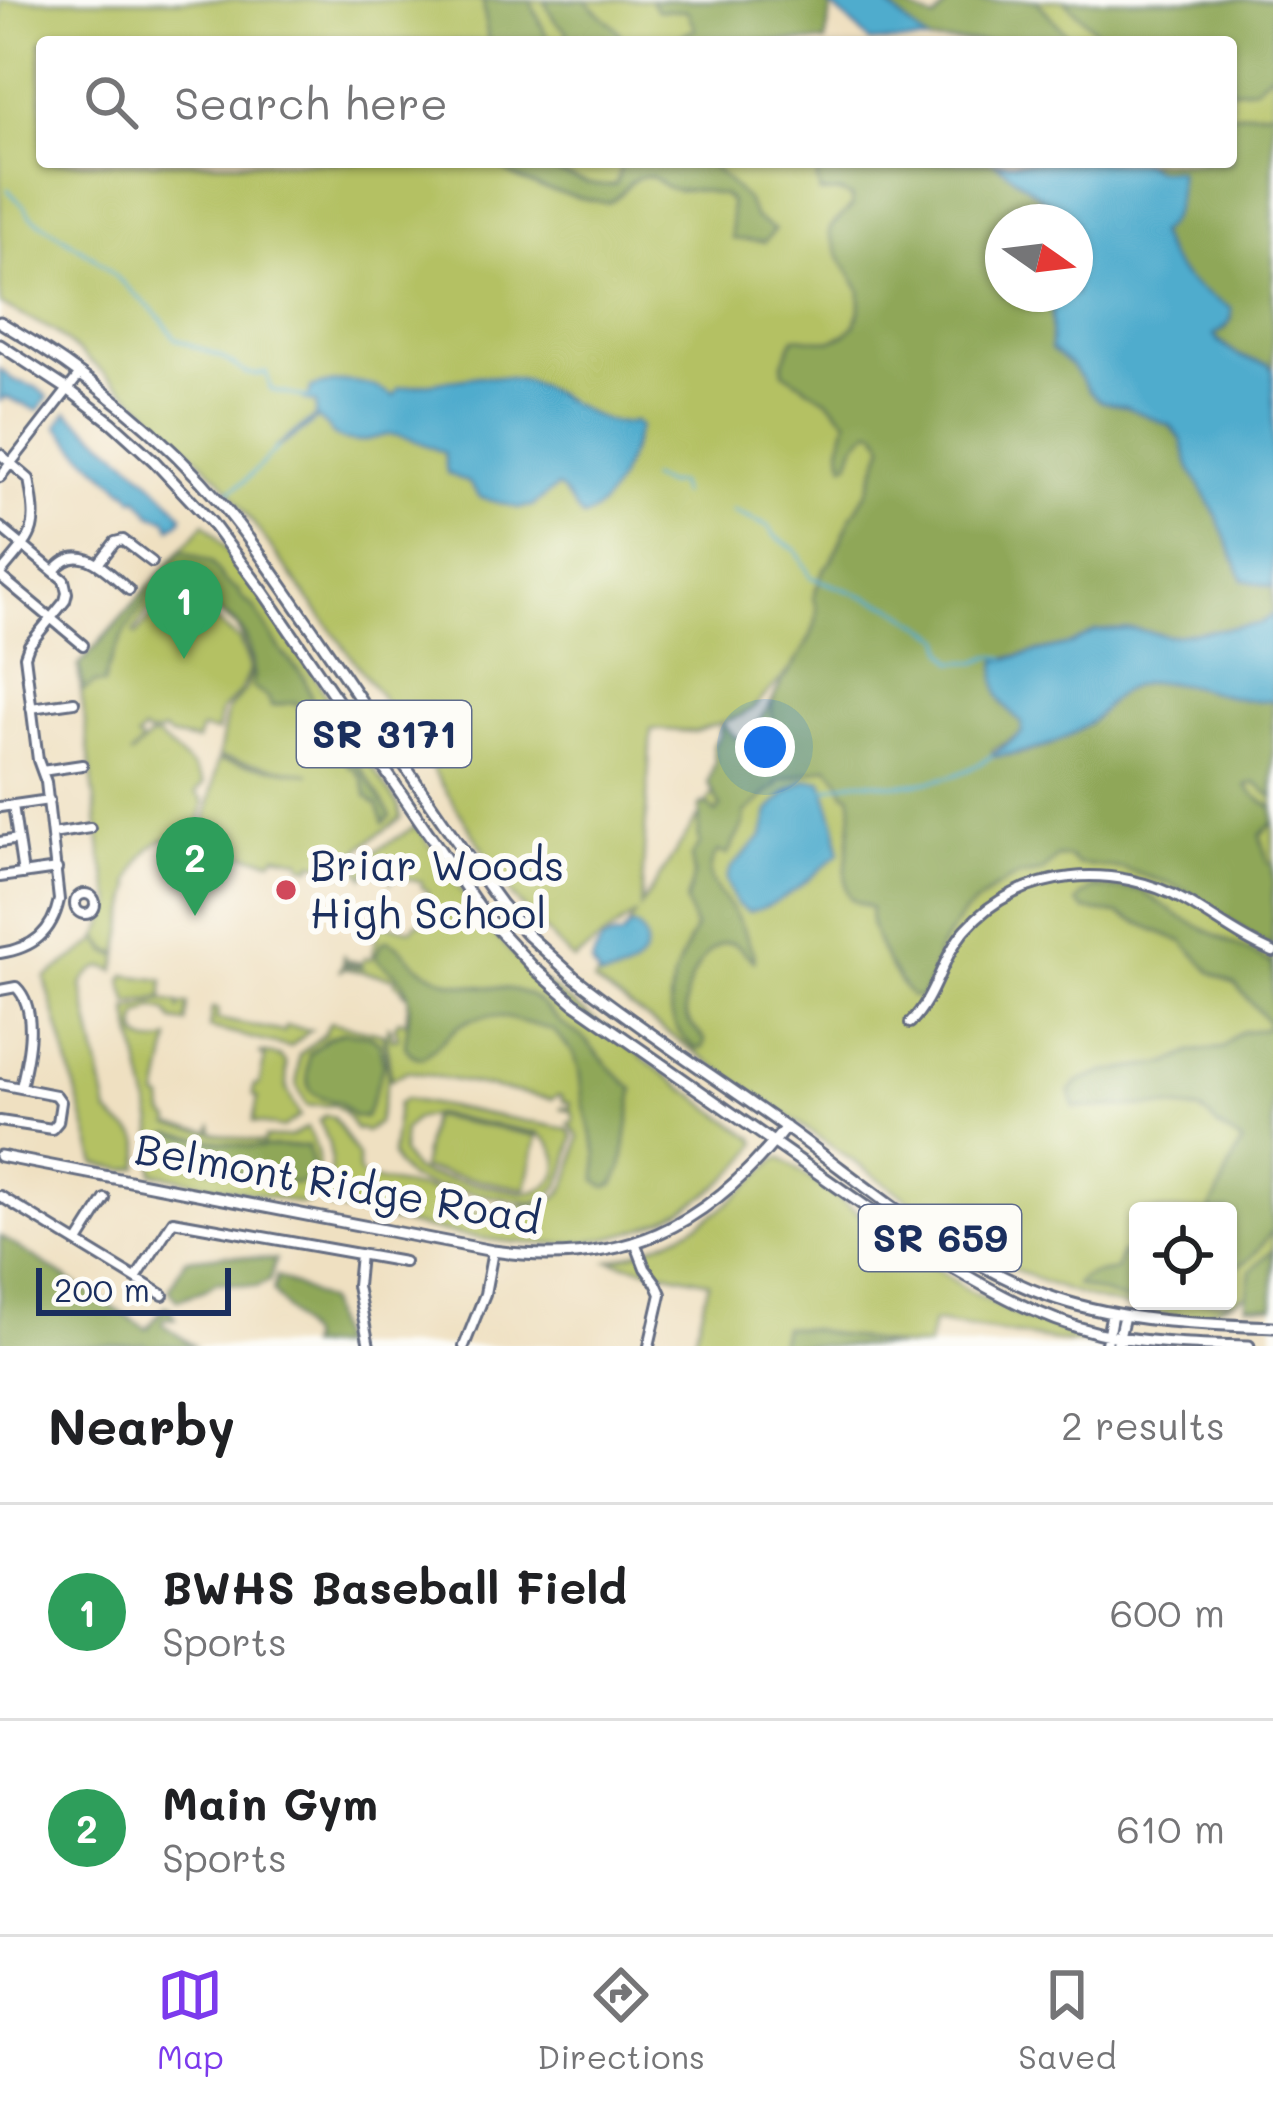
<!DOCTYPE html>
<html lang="en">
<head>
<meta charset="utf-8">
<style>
	:root { --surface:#fff; --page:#f2f2f2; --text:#202124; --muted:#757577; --line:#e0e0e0; --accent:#7c3aed }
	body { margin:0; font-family:Mali,sans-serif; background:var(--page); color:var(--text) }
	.controls { position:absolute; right:36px; bottom:36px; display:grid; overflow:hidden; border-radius:12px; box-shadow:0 3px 9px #0004 }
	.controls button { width:108px; height:108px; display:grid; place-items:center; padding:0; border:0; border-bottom:3px solid var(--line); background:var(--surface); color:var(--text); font:60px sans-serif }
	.compass { position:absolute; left:985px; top:204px; width:108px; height:108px; border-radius:50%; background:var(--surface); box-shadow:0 3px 9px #0004; rotate:104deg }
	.scale { position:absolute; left:36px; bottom:30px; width:195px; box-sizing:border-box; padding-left:12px; border:6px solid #1b2f5e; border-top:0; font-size:33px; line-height:42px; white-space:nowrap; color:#1b2f5e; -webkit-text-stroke:9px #fdfcf7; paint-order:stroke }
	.you { position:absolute; left:765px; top:747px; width:42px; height:42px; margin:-30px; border:9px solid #fff; border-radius:50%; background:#1a73e8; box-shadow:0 0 0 18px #1a73e833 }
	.badge { display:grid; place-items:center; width:78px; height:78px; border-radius:50%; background:var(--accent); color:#fff; font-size:39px; font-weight:700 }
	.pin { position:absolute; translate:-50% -99px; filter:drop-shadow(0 3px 6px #0008) }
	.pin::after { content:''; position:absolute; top:63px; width:42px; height:36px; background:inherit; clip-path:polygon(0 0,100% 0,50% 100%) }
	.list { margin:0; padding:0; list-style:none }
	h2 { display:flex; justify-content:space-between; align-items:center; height:156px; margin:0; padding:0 48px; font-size:51px }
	h2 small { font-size:39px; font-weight:400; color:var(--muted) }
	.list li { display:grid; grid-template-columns:78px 1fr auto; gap:36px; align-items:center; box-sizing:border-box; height:216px; padding:0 48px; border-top:3px solid var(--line) }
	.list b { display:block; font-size:45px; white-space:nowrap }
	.list p { margin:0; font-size:39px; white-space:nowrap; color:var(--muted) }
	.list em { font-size:39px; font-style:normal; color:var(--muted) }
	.icon { flex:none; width:66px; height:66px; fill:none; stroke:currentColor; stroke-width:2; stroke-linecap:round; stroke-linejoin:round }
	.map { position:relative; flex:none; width:1273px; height:1346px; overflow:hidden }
	.search { position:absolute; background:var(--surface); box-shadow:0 3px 9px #0004; left:36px; right:36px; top:36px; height:132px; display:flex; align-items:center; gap:30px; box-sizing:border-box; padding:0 42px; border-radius:12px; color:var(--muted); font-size:45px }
	.sheet { height:588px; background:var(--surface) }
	nav { display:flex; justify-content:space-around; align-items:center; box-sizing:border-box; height:168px; border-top:3px solid var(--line); background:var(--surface); font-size:33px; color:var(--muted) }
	nav a { display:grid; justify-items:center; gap:6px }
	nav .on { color:var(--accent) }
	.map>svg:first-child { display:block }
	.green { fill:#b4c163; stroke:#687860; stroke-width:3; fill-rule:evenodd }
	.forest { fill:#8fa759; stroke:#556b5c; stroke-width:3 }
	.water { fill:#4faccd; stroke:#356e96; stroke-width:3 }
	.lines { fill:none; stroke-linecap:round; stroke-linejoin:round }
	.stream { stroke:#4faccd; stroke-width:3 }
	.minor-casing { stroke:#656d81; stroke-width:14 }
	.major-casing { stroke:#656d81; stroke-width:15 }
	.minor { stroke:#fff; stroke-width:8 }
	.major { stroke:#fff; stroke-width:9 }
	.poi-dot { fill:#d1495b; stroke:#fdfcf7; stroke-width:4.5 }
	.labels { text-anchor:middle; stroke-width:12; stroke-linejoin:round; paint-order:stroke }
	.shield { fill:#fdfcf7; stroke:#5f6c8c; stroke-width:3 }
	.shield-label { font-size:39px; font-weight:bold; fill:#1b2f5e }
	.poi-label { font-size:42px; fill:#1b2f5e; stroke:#fdfcf7; text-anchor:start }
	.street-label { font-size:42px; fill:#1b2f5e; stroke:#fdfcf7 }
</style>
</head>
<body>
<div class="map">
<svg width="1273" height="1346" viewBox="0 0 1273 1346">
	<rect width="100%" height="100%" fill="#fdfcf7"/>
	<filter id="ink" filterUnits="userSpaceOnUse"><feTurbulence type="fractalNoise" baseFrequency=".00833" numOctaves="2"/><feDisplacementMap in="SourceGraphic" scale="24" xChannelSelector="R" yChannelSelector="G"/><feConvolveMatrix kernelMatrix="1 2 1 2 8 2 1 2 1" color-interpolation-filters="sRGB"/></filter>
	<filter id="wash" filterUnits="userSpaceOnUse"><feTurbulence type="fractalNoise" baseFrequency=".004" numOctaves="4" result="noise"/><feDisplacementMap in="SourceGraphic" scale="48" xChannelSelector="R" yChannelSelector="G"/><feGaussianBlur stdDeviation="2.7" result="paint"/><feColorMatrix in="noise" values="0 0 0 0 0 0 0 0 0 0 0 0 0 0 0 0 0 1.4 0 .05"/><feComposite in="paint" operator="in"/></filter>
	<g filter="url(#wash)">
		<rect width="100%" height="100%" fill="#efe0c1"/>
		<path class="green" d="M0,0H710L736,42H42V162H824L857,207L875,275L915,780L1125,772L1273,610V1283C1248,1293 1222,1308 1196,1315C1178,1319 1150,1312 1132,1308C1046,1291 969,1253 902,1195L594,982L636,914L573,960L513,897L420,750L222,481L149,411L54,331L0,304ZM792,668H793L641,906L651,729L695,732L740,716L752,709ZM1138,1211H1228V1301H1138Z
			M1036,0H1064L1108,42H1074Z
			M1273,71V110L1231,114V90L1254,88Z
			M205,523L248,577L318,682L334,712L399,806L401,818L360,848L345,873L339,872V867L313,862L311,867L302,865L301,860L276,855L272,860L201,846L218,760L310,774L219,757L227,711L245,690L253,667L238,628L189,586C183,592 170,593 163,588L157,595L162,600L153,611L148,610L133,633L136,635L170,594L182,593L239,640L250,668L240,692L221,711L217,732L201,729L197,741L170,736L163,730L160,733L147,734L143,731L137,738L142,743L130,756L150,737H158L193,768L204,784L196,793L204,801L195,845L175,841V837C148,841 138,860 130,884L132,886L119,954L108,950L99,938L107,952L119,956L115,971C101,961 87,972 82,986L108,1112C128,1138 147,1126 139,1167L128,1170L96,1164L45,978L96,942L113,904L102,859L78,666Z
			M414,827L420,831C447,869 472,909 503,944C543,987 589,1014 633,1050C672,1081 713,1110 754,1138L757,1143C747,1165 719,1186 699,1200C582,1278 459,1233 333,1209L326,1205C329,1170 338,1154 319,1121L326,1115L333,1117L358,1156V1170L364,1178L446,1193L450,1199L449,1208L491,1215L497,1203C562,1214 568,1195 579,1137L569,1123L574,1122L572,1111L560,1108H570L571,1103L563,1101L562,1096L558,1095L552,1099L407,1071L391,1080L386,1039L388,1026L391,1029L392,1039L398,1038L395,1025L399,1020L406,1022L409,995L404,993L401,987L395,983V978L343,968L339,972L342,965L363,968L362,965L343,962V954L345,960L362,963L365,958L371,959L378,928L373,926L374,923L412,929L416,923L423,924L428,890L422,888V882L394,877L391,882L390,876L367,872L364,877L359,870L363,859Z
			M125,975L163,980V997L129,1004L122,981Z
			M164,1000L178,1003L179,1009L182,1004H188L186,1023L173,1021L166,1011L154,1008L139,1016C130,1041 150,1049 170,1039L158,1098L163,1100L164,1114L171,1121L170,1125L209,1132L212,1127L213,1133L263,1143L265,1138L290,1137L307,1128C324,1154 319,1176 311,1201L303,1204L153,1173V1124L128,1010Z
			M212,1008L218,1009L217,1019L284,1032L286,1026L311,1030L290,1047C262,1042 237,1034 209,1028Z
			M330,1022L383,1034L388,1078L378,1123L365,1132L361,1129L356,1130L344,1112L335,1105L307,1106L297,1086L299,1055L324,1034Z
			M261,1053L279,1056L286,1062L287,1090L300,1116L283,1128L253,1122L258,1098L253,1095L254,1085H259L265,1057L260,1055Z
			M405,1099L568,1129L573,1137C566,1168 566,1196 530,1203L422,1184L409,1178L397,1166L392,1154L398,1104ZM435,1114L538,1133C569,1154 563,1190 525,1193L426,1175L414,1170L402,1153L404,1130L415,1119Z
			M431,1116L537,1136L526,1189L421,1169Z
			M781,1158L967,1290L1019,1316L1096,1343L1064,1342L933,1322L928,1346H692L709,1282L610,1261C685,1238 721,1216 775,1160Z"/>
		<path class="forest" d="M483,0H530L547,37L545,42H488Z
			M544,0H585L619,31L622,42H566L567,31L555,21Z
			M651,0H829L831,12L825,42H677L675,39L695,29L687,11L657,10Z
			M882,0H897L902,5L935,20L951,0C978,3 1007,0 1036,0L1074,42H928Z
			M1064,0H1273V71L1254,88L1231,90V42H1108Z
			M1273,110V371L1268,364C1246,361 1228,352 1214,335L1226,328L1232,318C1205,297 1170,274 1160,239C1154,217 1156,192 1155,170L1143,162H1231V114Z
			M496,162C506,162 518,160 527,162C555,167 585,191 616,184L622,162H708L747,200L755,218L775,230L764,242L732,239L730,201L723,195C717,195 711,193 704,191C691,188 678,194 665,186C656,180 651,172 638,178C627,182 625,195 608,203C578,198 514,186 496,162Z
			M820,162H995L1051,205L1068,222H1003V294H1056L1052,313L1051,349L1072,366L1090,392L1101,401L1127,407L1170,426L1181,439L1190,468L1217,515L1243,579L1273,587V614L1261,624L1168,636L1134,629L1096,631L1071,644L997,660L1002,703L1022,723V733L993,750L991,756C1026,756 1058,745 1086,725C1109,709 1112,688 1145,683C1193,676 1224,705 1273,700V797L1255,783L1246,786L1253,794L1273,808V823L1260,835L1268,862L1273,865V945L1256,939L1198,897L1170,884L1124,869L1077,864L1069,857H1057L1042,872L1018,876L994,889L961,916L938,951L931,980L922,997H912C896,980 866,931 871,908C866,905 859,904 853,900C834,887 858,820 850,795L844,793L840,781L828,767L778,781L777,786C763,794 757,806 745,813L744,824L727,855L718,851C697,881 724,894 738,919C744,930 749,943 754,955V961C747,956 740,945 732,943C705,937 678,996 687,1017C690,1026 700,1033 705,1040L703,1048L697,1049C650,1018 675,970 695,929L686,902L694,874L691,857L700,844C696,831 702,820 699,808L702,804L708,805L716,813L721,807L708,783L715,761L713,745L720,736V728L724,725L735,737L747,739L748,755L756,747L769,751C779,734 766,713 775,694C787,670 830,625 813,598L823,570L832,560L851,518L868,490L884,445L877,431L870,430L855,445L849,463L845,465C837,449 844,436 847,420L830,402L783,372V362L794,337L830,341L844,335L855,325L860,310V290L841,260L829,233L831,227L852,206L851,197L840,192L820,193L817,180Z
			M182,550L211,562L225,582L238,590L242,598L254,608L282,652L304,677L312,700L310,711C347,742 366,775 391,816L383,823L378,806L367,796L361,775H358L355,768L349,767C345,758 341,745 334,738C322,726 305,717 295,702L271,706L269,699L252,687C256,667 251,640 237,624C230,616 221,616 214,608C207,600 201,585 189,581C150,571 109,655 104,684L95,683L83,691L80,665Z
			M1094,888L1140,890L1182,918L1273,964V1230C1260,1246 1250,1267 1228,1268V1211H1208C1223,1190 1228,1165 1242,1143C1235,1137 1226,1133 1219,1127C1214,1123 1211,1118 1205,1114C1185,1100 1103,1110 1074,1107L1070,1092L1078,1082L1105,1072L1168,1063L1194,1051L1223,1048C1229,1042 1236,1032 1245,1031C1254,1029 1257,1032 1266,1028L1267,1021L1235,984L1211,972L1183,942L1118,914L1085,910L1077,903L1081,896Z
			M387,940C401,945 404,954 415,963C425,972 437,977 448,981C474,990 507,983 531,996C542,1003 549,1012 559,1021C567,1029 581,1034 588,1043C603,1061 615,1074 634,1089L622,1168L614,1184L606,1187L596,1181L597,1154L583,1103L579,1070L574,1054L553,1030L503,1017L488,1016L470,1020L459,1026L423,1058C414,1057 409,1054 405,1046C407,1023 416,994 398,976C390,968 382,967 375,956L381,943Z
			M343,1032L369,1035L379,1042C385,1066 383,1068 375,1090C371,1100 370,1109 365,1118L353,1116L339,1102C304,1097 306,1087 309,1054L328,1038Z
			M170,1133L250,1147L308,1146L315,1178L298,1184L172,1161L158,1153L160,1138Z
			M0,1236L147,1329L165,1306L170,1308L176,1319L164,1318L162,1324L194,1346H147L145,1344L137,1346H0Z
			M1138,1241V1301H1180L1178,1306L1135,1303L1076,1285C1084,1272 1102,1273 1116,1270L1120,1255L1136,1245Z
			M1273,1249V1307L1246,1305L1251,1271Z
			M225,1255L276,1260L269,1281L257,1287L217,1282L205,1290L178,1300L169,1290L185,1259Z
			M277,1276L327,1302L339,1346H306L308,1341L306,1335L273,1291Z
			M783,1327L810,1329L897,1346H779Z"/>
		<path class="water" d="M829,0H882L928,42H870L859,30L828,3Z
			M995,162H1143L1155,170H1178C1179,195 1178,218 1158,233C1171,274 1195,289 1231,308C1233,323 1226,327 1214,335C1227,353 1246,361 1268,364L1273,371V587L1243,579L1217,516L1190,468L1181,439L1171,426L1127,407L1101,401L1090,392L1072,366L1051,349L1052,313L1056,294H1075V222H1068L1051,205Z
			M0,369L13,380L36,387L48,397L38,411L6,397L0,401Z
			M479,376C499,377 519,377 537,385C569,398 598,429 635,422L640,427C626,459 618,500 584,518C573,510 570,495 557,487L532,506L518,508L481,498L469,483L447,473L444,453C432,447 400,433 388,435C371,438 357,446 339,438C331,434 325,424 318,418C305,429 290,441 275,448L316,416V403L304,400L309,397L311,388C344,378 364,379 394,396L399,388Z
			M67,412C106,444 150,474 182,515L181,520L171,528L166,519L152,515L137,497L134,499L127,490L125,491L85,456L57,426Z
			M1273,614V700C1224,705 1192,676 1145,683C1112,688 1108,709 1086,725C1053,748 1029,752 990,757L1022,733V723C998,702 993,692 997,661L1071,644L1096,631L1134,629L1168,636L1261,624Z
			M806,780L822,781L836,825L839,853C812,877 783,905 748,912L736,904L726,880L731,868L763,836L769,811L786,793Z
			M635,926C652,939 647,958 631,969C623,975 609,976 600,978L592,964C596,946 603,936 622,936L629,927Z"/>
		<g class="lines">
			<path class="stream" d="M8,189C15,200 25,203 29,215L95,258L158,315L176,339L221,357L246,373L257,375L266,372L271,390L310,399
				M650,478L665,484L677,483L681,494
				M227,493L245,481L278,447
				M732,511L769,527L775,536L796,550L811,577L891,606L943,638L945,650L954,662H976L991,656L1005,658
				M893,785C932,783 960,778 992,756
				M825,790C851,780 865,780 892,785"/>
		</g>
	</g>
	<g filter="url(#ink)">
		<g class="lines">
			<g class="minor-casing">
				<path id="minor" d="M0,454L29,479C39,534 34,533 0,574
					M0,477L80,374
					M0,527L64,580L67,593L65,601L29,645L25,656L38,760L46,782L59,900C52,933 33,948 0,953
					M98,564L115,542L123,540L152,562
					M54,571C79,539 107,571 129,590
					M0,576L83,645
					M31,708L74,702
					M42,771L82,765
					M13,805L23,874
					M0,807L49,800
					M52,834L90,828
					M0,842L18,839
					M0,877L57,869
					M75 904a10 10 0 1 1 20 0a10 10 0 1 1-20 0Z
					M0,990L16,987C39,1009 28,1058 21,1087
					M910,1023C937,996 941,957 966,929C1020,867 1117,862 1185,901C1215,918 1241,939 1273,952
					M0,1084L56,1095L61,1102L58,1122L52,1129L0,1121
					M0,1196L163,1295
					M78,1242L105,1199
					M635,1242L645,1268L656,1283L661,1294L649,1346
					M360,1254L357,1286L369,1346
					M136,1278L173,1221L404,1262
					M464,1346L485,1294L493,1251"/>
			</g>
			<g class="major-casing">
				<path id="major" d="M0,322C84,371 161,432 224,507C257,547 285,591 315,633C377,723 437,816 501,904L528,935L573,976C642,1031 717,1078 788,1129C871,1189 959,1267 1057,1299C1127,1322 1200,1324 1273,1327
					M0,345L69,390L112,423L154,461L211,522L264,593L483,913L534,968L574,1003L955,1269C1006,1299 1059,1327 1119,1337C1162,1344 1206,1345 1249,1346
					M0,1156L493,1251C621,1269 707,1228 786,1127
					M1106,1346L1112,1314
					M1117,1346L1124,1316"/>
			</g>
			<use href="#minor" class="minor"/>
			<use href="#major" class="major"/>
		</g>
	</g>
	<circle class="poi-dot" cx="286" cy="890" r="12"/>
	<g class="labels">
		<g class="shield">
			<rect x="297" y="701" width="174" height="66" rx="9"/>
			<rect x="859" y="1205" width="162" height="66" rx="9"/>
		</g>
		<g class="shield-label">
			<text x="384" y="748">SR 3171</text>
			<text x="940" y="1252">SR 659</text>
		</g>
		<g class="poi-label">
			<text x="310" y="881">Briar Woods<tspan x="310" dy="48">High School</tspan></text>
		</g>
		<g class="street-label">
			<text transform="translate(338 1184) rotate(10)" y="15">Belmont Ridge Road</text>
		</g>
	</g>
</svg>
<div class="controls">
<button><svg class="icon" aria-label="locate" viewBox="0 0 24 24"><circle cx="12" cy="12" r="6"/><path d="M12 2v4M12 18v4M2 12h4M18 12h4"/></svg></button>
</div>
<svg class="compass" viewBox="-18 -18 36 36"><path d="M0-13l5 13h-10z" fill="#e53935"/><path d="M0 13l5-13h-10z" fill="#757577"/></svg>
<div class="scale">200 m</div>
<div class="you"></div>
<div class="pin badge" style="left:184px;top:659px;background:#2e9e5b">1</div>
<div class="pin badge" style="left:195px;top:916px;background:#2e9e5b">2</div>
<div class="search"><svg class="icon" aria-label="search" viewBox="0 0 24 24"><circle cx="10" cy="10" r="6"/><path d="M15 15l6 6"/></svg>Search here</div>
</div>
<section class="sheet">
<h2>Nearby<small>2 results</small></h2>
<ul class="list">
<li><span class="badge" style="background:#2e9e5b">1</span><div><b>BWHS Baseball Field</b><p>Sports</p></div><em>600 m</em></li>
<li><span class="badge" style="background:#2e9e5b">2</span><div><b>Main Gym</b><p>Sports</p></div><em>610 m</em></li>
</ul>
</section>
<nav>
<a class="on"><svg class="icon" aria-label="map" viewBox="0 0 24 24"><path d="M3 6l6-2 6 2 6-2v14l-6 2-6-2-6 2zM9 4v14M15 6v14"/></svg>Map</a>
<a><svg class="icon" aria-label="directions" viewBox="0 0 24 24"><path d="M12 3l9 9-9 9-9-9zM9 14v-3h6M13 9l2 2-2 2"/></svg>Directions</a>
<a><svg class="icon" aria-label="saved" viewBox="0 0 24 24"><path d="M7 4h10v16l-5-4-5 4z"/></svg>Saved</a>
</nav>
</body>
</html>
